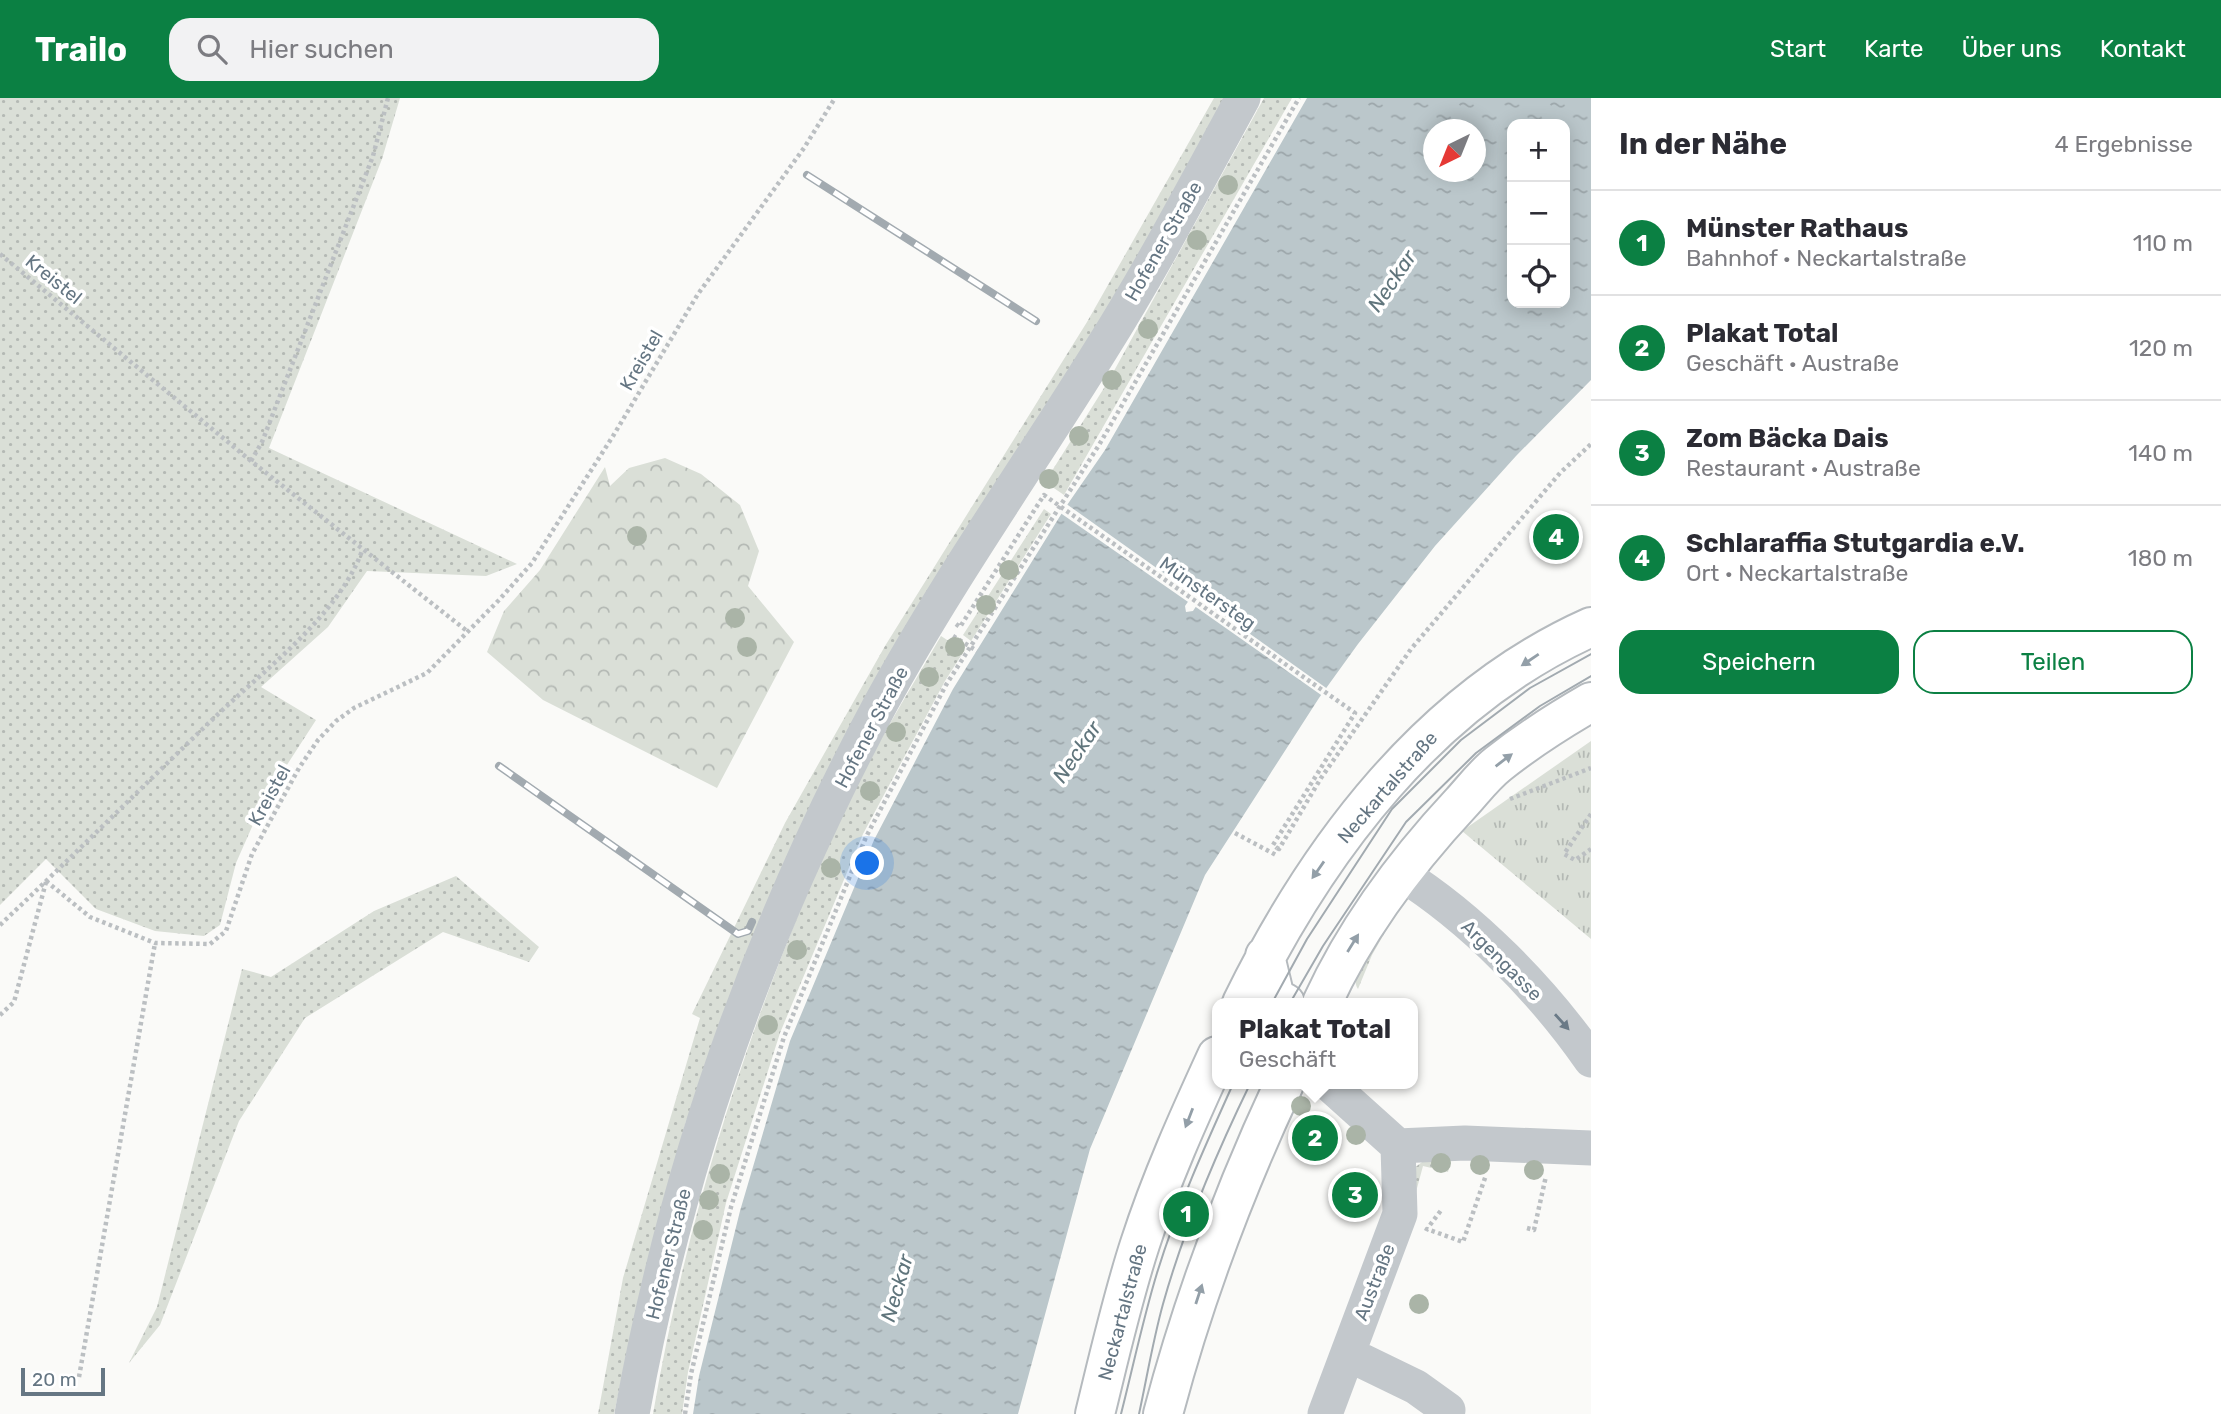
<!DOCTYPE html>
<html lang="de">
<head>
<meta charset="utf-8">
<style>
	:root { --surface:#fff; --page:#f2f2f3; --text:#2b2b33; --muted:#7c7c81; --line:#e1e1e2; --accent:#0b8043 }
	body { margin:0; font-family:Rubik,sans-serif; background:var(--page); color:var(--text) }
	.controls { position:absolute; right:21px; top:21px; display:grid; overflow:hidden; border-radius:14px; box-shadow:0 4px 18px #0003 }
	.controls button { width:63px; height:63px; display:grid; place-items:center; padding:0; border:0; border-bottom:2px solid var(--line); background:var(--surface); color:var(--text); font:35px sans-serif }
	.compass { position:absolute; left:1423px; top:21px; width:63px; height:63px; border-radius:50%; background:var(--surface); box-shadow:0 4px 18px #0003; rotate:223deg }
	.scale { position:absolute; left:21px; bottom:18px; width:84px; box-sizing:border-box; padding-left:7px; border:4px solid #657683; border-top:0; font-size:19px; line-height:24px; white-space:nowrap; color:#657683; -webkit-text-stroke:5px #fff; paint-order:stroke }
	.you { position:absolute; left:868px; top:766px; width:24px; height:24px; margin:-18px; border:5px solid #fff; border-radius:50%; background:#1a73e8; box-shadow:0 0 0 10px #1a73e833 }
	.badge { display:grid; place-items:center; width:46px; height:46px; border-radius:50%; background:var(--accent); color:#fff; font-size:23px; font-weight:700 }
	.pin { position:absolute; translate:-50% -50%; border:4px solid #fff; box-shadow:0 2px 7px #0006 }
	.popup { position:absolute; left:1212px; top:900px; width:206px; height:91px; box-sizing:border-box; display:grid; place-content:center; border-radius:14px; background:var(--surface); filter:drop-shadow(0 2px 5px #0005); font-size:23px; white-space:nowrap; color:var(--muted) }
	.popup b { font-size:26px; color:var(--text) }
	.popup::after { content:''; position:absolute; left:50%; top:100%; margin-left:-14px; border:14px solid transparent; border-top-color:var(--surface) }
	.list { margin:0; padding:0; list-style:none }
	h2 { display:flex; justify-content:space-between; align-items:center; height:91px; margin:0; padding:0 28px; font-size:30px }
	h2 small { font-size:23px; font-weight:400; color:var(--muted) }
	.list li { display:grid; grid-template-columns:46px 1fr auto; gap:21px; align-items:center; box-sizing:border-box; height:105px; padding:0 28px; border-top:2px solid var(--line) }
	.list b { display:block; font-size:26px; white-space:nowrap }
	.list p { margin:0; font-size:23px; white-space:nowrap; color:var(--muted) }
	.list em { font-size:23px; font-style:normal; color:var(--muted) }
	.actions { display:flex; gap:14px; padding:21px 28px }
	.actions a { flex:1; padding:16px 0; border:2px solid var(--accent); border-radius:21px; text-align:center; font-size:24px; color:var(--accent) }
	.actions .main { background:var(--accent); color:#fff }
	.icon { flex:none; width:38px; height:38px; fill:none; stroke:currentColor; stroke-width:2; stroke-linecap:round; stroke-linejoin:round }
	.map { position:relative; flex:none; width:1591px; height:1316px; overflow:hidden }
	header { display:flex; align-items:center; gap:42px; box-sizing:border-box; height:98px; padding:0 35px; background:var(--accent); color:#fff }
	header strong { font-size:33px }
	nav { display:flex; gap:38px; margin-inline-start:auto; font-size:24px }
	.search { width:490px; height:63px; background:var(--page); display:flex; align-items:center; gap:18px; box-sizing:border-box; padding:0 24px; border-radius:21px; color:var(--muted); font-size:26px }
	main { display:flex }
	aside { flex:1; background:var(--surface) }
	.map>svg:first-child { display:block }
	.grass { fill:url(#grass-dots) }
	.forest { fill:url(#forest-crowns) }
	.park { fill:url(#park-tufts) }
	.water { fill:url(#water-ripples); fill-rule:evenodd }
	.pier { fill:#fafaf8 }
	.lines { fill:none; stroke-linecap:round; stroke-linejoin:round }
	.major-casing { stroke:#b5babe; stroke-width:42 }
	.path { stroke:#bbbfc2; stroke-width:4.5; stroke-dasharray:3.5 3.5; stroke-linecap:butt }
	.minor { stroke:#c3c8cc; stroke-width:35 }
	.major { stroke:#fff; stroke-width:38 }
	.tram { stroke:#a2aab0; stroke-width:2 }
	.rail-casing { stroke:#a2aab0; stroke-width:8 }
	.rail { stroke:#fff; stroke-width:5; stroke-dasharray:16; stroke-linecap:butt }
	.path-bridge { stroke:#bbbfc2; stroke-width:4.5; stroke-dasharray:3.5 3.5; stroke-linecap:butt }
	.tree { fill:#aab4a7 }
	.oneway { fill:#939fa8 }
	.oneway2 { fill:#6a7a87 }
	.labels { text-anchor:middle; stroke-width:7; stroke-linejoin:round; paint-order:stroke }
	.street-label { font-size:19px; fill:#657683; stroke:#fff }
	.water-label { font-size:21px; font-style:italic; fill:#60757c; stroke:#fff }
</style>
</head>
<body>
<header>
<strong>Trailo</strong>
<div class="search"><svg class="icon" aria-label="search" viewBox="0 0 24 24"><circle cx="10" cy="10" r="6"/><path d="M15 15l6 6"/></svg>Hier suchen</div>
<nav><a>Start</a><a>Karte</a><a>Über uns</a><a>Kontakt</a></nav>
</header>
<main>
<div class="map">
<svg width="1591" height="1316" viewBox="0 0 1591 1316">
	<defs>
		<pattern id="grass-dots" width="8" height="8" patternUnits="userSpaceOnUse" patternTransform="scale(1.75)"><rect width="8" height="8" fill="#dadfd7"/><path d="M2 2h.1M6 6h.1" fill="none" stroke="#b4b9b4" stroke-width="1.8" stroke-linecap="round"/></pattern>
		<pattern id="forest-crowns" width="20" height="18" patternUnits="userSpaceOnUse" patternTransform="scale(1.75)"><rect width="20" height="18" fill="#dadfd7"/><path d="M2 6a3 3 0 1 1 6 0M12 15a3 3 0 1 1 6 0" fill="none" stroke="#b4b9b4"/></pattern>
		<pattern id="park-tufts" width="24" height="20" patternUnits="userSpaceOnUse" patternTransform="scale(1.75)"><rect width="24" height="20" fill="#dadfd7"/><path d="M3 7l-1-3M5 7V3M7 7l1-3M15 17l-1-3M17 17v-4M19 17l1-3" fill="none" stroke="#b4b9b4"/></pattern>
		<pattern id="water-ripples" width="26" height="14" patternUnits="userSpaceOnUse" patternTransform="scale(1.75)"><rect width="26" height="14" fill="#bbc7cb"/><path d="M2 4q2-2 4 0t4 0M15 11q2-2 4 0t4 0" fill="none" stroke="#9ca6aa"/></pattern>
	</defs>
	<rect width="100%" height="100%" fill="#fafaf8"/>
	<path class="grass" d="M0,0H400L382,61L269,350L517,466L486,478L367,473L328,529L261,589L316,622L263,704L236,765L220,827L204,838L155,833L96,811L46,761L0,807Z
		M1214,0H1225L1085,253L1033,335L686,1023L642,1185L614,1316H598L623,1180L700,920L692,916L785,725L885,548L1087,224Z
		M1264,0H1292L1064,397L1045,384L1109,282Z
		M1044,411L1051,416L971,543L963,537Z
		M941,538L964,553L945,583L863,736L780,935L726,1105L688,1274L682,1316H653C683,1140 735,970 803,805C815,778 825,750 838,723C868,659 906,599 941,538Z
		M456,778L539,849L529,864L443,834L305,920L239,1023L160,1227L129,1265L157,1209L242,871L271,879L374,813Z
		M1399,810L1372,857L1358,891C1345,874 1388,825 1399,810Z
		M1426,1061L1451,1062L1448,1074L1423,1068L1413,1105L1409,1074Z"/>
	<path class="forest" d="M665,360L701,376L740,407L759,453L748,488L794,544L717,690L543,602L487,554L504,513L540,472L605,369L610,388L629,370Z"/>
	<path class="park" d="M1591,643V841L1462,733Z"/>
	<path class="water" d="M1307,0H1591V282L1516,358L1435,448L1358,546L1319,600L1205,777L1090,1051L1018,1316H693L699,1278L740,1113L790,943L874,742L953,591L1065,410L1105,352ZM1512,26H1565V205H1512ZM1434,32H1476V74H1434ZM1205,486C1207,496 1198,505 1193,513L1186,514L1185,508L1199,488Z"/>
	<path class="pier" d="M1065,405L1196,498L1191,506L1059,414Z
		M1198,499L1329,592L1324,599L1193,507Z"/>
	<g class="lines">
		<g class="major-casing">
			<path id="major" d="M1265,858L1275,900L1285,905
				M1242,905C1318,750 1430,601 1591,529
				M1322,905C1356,831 1405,765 1461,705C1473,692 1484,677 1498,666C1527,643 1558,623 1591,604
				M1095,1316C1109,1259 1122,1201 1140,1146C1161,1081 1189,1019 1217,958
				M1163,1316C1193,1202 1234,1093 1284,986"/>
		</g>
		<path class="path" d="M0,156L251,363L467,533
			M251,363L262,344L373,58L388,0
			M953,538L977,553
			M1510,701L1591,670
			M1591,716L1564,756L1575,762L1591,751
			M1235,735L1276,757
			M1277,750L1279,751L1321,680L1411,551L1560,375L1591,346
			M46,783L90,819L155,845L210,846L226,833L252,756L299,670L318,642L336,623L354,610L427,575L499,502L532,465L613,338L698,196L804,50L835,0
			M0,827C72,759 143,688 215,619C265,571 338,518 362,453
			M0,917L14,904L46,784
			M1304,1021L1316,1023L1330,1033
			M1430,1127L1442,1111
			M1527,1130L1534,1132L1546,1078
			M1426,1133L1427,1131L1463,1144L1486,1077
			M79,1279L155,845
			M685,1316L691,1276L731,1109L784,939L866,739L946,587L1099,347L1299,0"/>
		<path class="minor" d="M1400,775C1472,820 1543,893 1591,962
			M1398,1048L1465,1045L1591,1050
			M1348,1256L1416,1289L1448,1312
			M632,1316C677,1067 761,828 881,605C948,482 1029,368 1102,250C1153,169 1197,84 1243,0
			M1325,1316L1400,1116L1398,1048L1329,986"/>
		<use href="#major" class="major"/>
		<path class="tram" d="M1272,905L1307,841L1392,711L1461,642L1530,590L1591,556
			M1290,905L1323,848L1406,724L1476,655L1540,608L1591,578
			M1121,1316C1133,1269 1143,1221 1157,1175C1177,1110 1205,1048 1233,986
			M1139,1316C1147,1279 1153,1242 1163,1206C1184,1131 1216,1056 1250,986"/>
		<g class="rail-casing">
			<path id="rail" d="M807,77L1036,223
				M499,668L738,836L748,833L752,824"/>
		</g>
		<use href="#rail" class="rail"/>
		<path class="path-bridge" d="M956,526L960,529L1044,397L1355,615L1273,747L1277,750"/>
	</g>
	<g class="tree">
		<circle cx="1228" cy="87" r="10"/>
		<circle cx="1197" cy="142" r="10"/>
		<circle cx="1148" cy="231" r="10"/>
		<circle cx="1112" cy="282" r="10"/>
		<circle cx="1079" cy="338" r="10"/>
		<circle cx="1049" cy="381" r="10"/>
		<circle cx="637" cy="438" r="10"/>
		<circle cx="1009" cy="472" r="10"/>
		<circle cx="986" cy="507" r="10"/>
		<circle cx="735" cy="520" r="10"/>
		<circle cx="747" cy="549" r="10"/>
		<circle cx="955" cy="549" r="10"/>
		<circle cx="929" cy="579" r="10"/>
		<circle cx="896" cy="634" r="10"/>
		<circle cx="870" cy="693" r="10"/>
		<circle cx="831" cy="770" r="10"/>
		<circle cx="797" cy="852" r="10"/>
		<circle cx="768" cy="927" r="10"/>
		<circle cx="1301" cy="1008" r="10"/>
		<circle cx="1356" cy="1037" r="10"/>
		<circle cx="1441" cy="1065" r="10"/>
		<circle cx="1480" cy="1067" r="10"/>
		<circle cx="1534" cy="1072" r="10"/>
		<circle cx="720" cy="1076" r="10"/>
		<circle cx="709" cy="1102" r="10"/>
		<circle cx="703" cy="1132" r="10"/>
		<circle cx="1419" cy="1206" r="10"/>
	</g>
	<defs><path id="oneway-solid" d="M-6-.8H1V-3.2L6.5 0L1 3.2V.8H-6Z" transform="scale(1.75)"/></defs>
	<g class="oneway">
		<use href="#oneway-solid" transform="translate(1530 562) rotate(146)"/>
		<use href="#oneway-solid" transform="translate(1504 662) rotate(-37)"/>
		<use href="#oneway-solid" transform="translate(1318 772) rotate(125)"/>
		<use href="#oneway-solid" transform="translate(1353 845) rotate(-58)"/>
		<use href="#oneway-solid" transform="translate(1189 1020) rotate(111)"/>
		<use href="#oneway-solid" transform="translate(1199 1196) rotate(-72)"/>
	</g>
	<use class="oneway2" href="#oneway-solid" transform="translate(1562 924) rotate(48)"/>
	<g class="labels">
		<g class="street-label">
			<text transform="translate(1163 143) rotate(-60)" y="7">Hofener Straße</text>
			<text transform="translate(54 181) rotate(39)" y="7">Kreistel</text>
			<text transform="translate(641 262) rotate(-60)" y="7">Kreistel</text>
			<text transform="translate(1208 495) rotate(35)" y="7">Münstersteg</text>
			<text transform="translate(871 629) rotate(-62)" y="7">Hofener Straße</text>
			<text transform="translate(1387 689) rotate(-49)" y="7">Neckartalstraße</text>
			<text transform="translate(269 697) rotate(-61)" y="7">Kreistel</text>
			<text transform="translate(1502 862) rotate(45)" y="7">Argengasse</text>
			<text transform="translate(668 1156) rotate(-76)" y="7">Hofener Straße</text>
			<text transform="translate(1374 1184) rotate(-69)" y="7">Austraße</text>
			<text transform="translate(1122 1214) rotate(-75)" y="7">Neckartalstraße</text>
		</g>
		<g class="water-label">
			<text transform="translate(1392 183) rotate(-56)" y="7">Neckar</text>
			<text transform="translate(1077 654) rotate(-56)" y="7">Neckar</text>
			<text transform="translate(897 1190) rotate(-74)" y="7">Neckar</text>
		</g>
	</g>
</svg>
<div class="controls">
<button>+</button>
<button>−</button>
<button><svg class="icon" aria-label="locate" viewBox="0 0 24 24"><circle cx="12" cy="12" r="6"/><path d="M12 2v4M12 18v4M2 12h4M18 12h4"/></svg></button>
</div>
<svg class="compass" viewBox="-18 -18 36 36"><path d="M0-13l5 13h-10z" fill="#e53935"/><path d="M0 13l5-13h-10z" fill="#7c7c81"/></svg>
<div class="scale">20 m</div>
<div class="you"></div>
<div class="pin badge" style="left:1186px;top:1116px">1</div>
<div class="pin badge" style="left:1315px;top:1040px">2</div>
<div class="popup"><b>Plakat Total</b>Geschäft</div>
<div class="pin badge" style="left:1355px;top:1097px">3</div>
<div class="pin badge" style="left:1556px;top:439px">4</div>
</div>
<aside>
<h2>In der Nähe<small>4 Ergebnisse</small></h2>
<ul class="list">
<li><span class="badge">1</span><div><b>Münster Rathaus</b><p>Bahnhof · Neckartalstraße</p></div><em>110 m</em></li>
<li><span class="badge">2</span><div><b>Plakat Total</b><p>Geschäft · Austraße</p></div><em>120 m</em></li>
<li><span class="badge">3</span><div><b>Zom Bäcka Dais</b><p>Restaurant · Austraße</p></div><em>140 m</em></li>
<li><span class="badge">4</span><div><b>Schlaraffia Stutgardia e.V.</b><p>Ort · Neckartalstraße</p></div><em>180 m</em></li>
</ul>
<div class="actions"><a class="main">Speichern</a><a>Teilen</a></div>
</aside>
</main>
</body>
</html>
